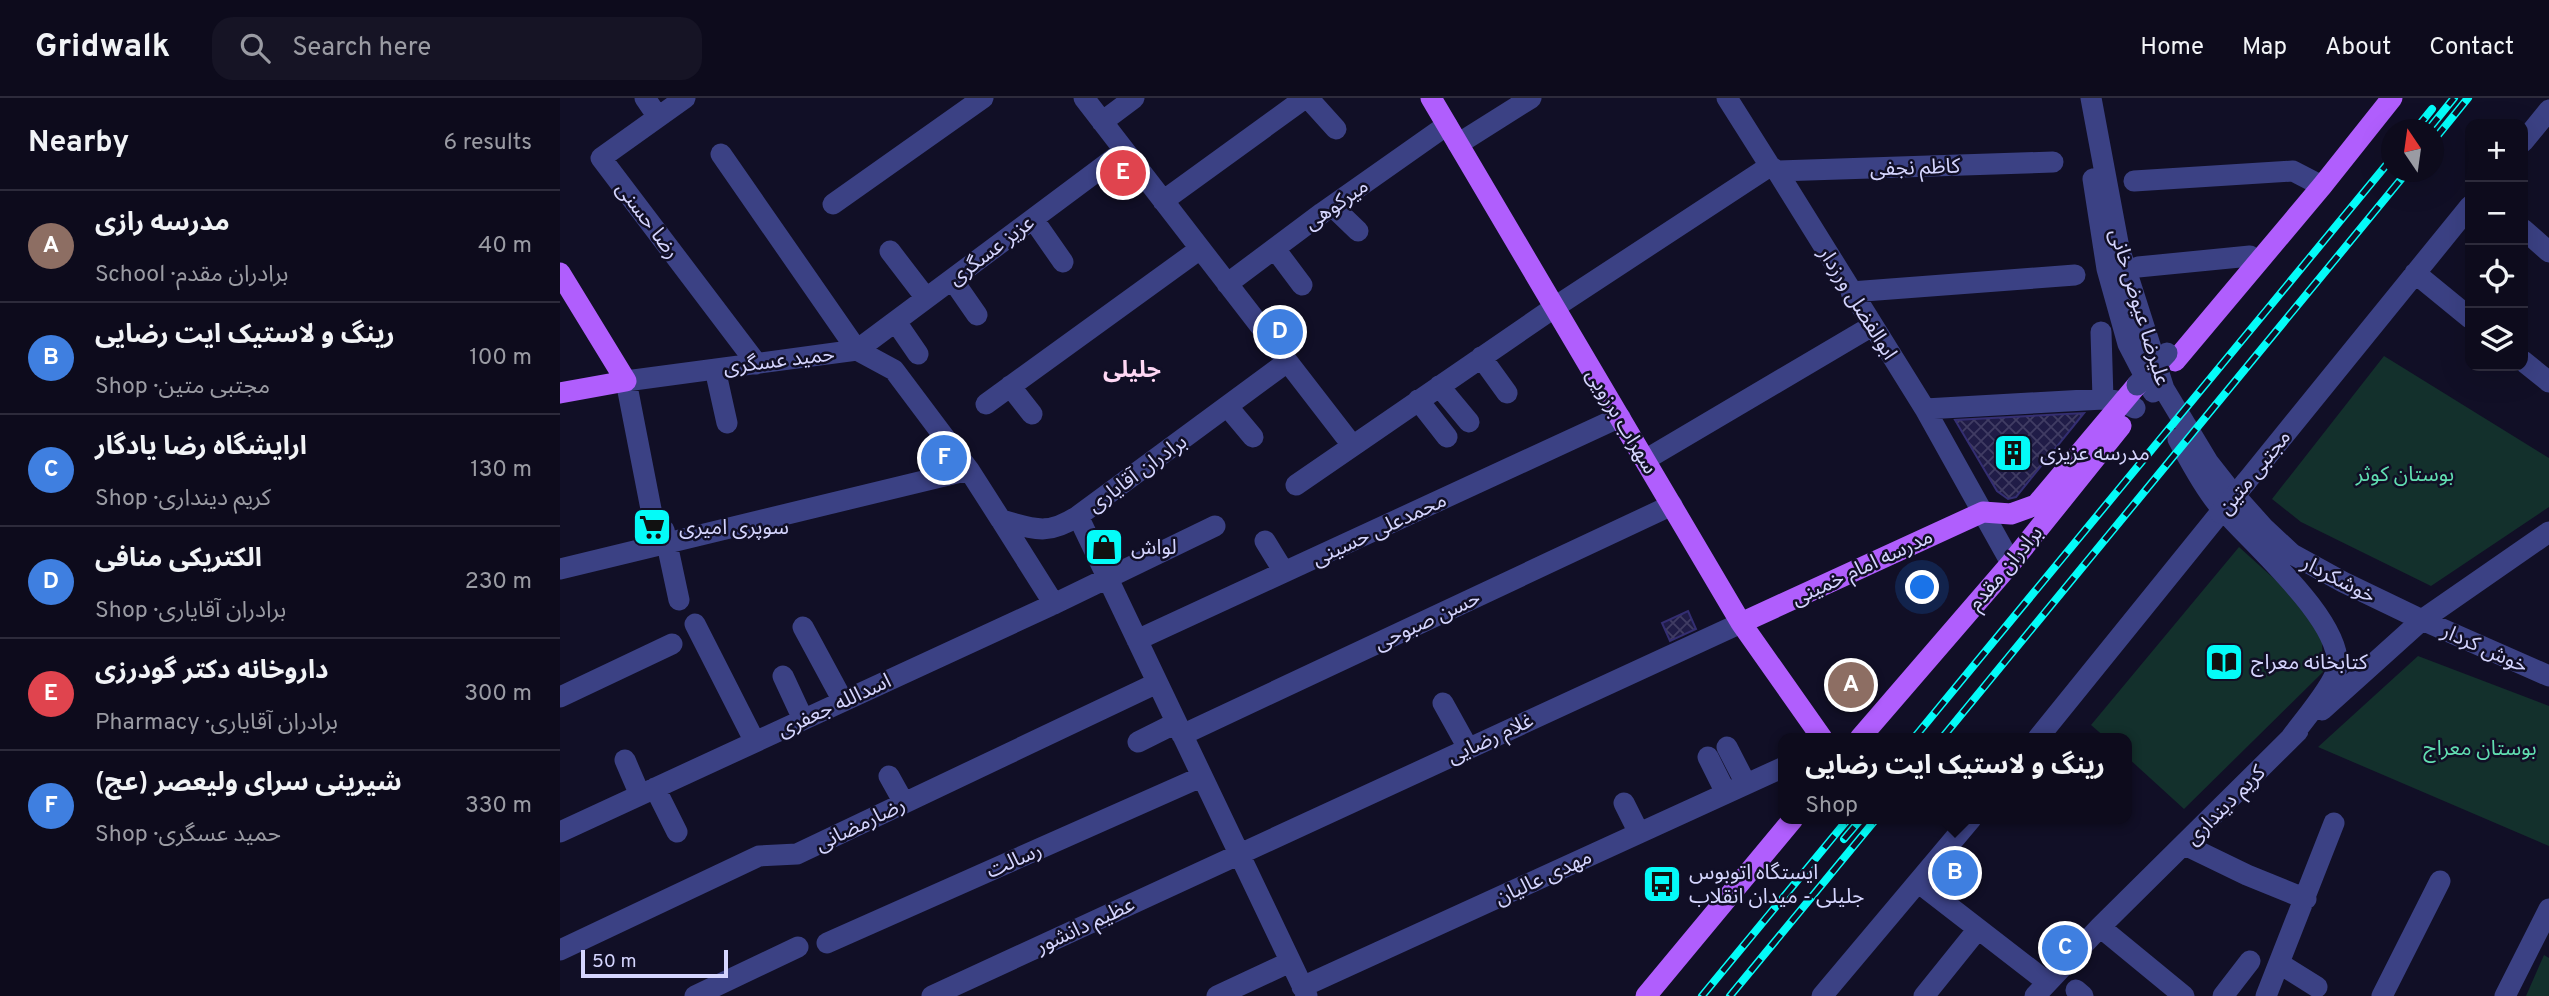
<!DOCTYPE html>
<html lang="en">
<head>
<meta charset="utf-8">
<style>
	:root { --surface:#0d0b1c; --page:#161425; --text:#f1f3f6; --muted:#9a9ba3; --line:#2d2b3b; --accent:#7c3aed }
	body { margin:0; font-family:Overpass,"Noto Sans Arabic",sans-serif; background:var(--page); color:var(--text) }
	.controls { position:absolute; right:21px; top:21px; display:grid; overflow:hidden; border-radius:14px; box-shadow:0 7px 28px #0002 }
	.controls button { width:63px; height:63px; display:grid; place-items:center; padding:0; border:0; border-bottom:2px solid var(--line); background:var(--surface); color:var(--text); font:35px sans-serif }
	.compass { position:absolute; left:1821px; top:21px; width:63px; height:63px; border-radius:50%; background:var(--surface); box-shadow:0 7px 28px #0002; rotate:347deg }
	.scale { position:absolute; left:21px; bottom:18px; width:147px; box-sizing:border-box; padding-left:7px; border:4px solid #d5d5fe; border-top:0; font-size:19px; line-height:24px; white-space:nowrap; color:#d5d5fe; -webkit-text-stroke:5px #110f26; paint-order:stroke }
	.you { position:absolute; left:1363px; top:490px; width:24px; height:24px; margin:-18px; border:5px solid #fff; border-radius:50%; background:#1a73e8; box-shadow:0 0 0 10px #1a73e833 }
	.badge { display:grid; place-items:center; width:46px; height:46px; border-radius:50%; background:var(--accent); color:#fff; font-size:23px; font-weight:700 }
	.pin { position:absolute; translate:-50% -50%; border:4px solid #fff; box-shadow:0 2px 7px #0006 }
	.popup { position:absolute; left:1218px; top:635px; width:354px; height:91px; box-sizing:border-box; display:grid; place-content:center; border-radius:14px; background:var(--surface); filter:drop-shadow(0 2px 5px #0005); font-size:23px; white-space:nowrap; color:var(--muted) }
	.popup b { font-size:26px; color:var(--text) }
	.popup::after { content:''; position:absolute; left:50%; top:100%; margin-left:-14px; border:14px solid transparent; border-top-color:var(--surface) }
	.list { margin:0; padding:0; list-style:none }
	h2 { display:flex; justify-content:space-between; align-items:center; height:91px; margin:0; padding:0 28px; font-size:30px }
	h2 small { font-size:23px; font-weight:400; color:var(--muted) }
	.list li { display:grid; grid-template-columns:46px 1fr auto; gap:21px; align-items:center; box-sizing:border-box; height:112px; padding:0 28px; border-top:2px solid var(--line) }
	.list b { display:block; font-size:26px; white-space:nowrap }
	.list p { margin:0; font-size:23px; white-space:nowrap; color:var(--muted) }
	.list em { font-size:23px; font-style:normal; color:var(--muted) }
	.icon { flex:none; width:38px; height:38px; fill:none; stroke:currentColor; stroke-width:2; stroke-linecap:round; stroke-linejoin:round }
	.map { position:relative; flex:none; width:1989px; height:898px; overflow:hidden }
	header { display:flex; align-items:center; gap:42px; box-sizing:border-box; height:98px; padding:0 35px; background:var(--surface); border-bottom:2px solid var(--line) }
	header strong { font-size:33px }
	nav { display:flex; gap:38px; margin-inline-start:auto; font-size:24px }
	.search { width:490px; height:63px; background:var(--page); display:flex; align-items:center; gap:18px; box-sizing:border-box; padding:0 24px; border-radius:21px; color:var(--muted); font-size:26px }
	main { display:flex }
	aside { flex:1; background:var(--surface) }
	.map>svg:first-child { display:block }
	.green { fill:#13302c }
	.building { fill:url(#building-cross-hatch); stroke:#342e72; stroke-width:2 }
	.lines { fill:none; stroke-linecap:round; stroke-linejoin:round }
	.minor { stroke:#3b4184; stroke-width:21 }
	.major { stroke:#b05efd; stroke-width:21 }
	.rail-casing { stroke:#04fbf8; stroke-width:8 }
	.rail { stroke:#110f26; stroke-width:5; stroke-dasharray:16; stroke-linecap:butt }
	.minor-bridge { stroke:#3b4184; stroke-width:21 }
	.labels { text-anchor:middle; stroke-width:5; stroke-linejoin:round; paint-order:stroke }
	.street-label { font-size:21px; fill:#d5d5fe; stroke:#110f26 }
	.poi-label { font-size:21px; fill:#d5d5fe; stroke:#110f26; text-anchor:start }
	.park-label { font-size:21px; fill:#61deb1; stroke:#110f26 }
	.neighbourhood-label { font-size:23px; font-weight:bold; fill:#fed7f4; stroke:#110f26 }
</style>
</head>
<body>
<header>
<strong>Gridwalk</strong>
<div class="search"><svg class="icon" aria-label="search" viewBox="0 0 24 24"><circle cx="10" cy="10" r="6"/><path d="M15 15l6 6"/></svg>Search here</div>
<nav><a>Home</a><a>Map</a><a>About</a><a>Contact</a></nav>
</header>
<main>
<aside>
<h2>Nearby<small>6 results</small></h2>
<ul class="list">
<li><span class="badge" style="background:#8d6e63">A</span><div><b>مدرسه رازی</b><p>School · برادران مقدم</p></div><em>40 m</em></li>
<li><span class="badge" style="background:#3f7fe0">B</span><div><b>رینگ و لاستیک ایت رضایی</b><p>Shop · مجتبی متین</p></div><em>100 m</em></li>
<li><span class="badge" style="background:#3f7fe0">C</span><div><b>ارایشگاه رضا یادگار</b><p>Shop · کریم دینداری</p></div><em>130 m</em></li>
<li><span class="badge" style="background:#3f7fe0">D</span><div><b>الکتریکی منافی</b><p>Shop · برادران آقایاری</p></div><em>230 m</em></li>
<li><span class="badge" style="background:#e0444e">E</span><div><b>داروخانه دکتر گودرزی</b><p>Pharmacy · برادران آقایاری</p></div><em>300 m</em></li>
<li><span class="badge" style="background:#3f7fe0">F</span><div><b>شیرینی سرای ولیعصر (عج)</b><p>Shop · حمید عسگری</p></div><em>330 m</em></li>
</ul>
</aside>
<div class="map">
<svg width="1989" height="898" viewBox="0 0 1989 898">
	<defs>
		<pattern id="building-cross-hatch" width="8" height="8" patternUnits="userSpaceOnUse" patternTransform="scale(1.75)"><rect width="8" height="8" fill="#201c47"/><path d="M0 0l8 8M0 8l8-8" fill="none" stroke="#403c63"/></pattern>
	</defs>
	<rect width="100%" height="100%" fill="#110f26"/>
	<path class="green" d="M1824,258L1989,360V409L1871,488L1741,424L1712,401Z
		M1679,449L1740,504L1762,543L1763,574L1624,711L1567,659L1566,640H1546L1531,627Z
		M1858,558L1989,608V748L1758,649Z
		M1984,857L1989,860V898H1966Z"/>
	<path class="building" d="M1524,315L1456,399L1448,401L1437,393L1395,322Z
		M1128,513L1136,531L1110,543L1102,525Z"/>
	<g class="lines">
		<path class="minor" d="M85,0L98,19
			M125,0L41,60L197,266
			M524,0L792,347
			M748,0L776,31
			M1167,0L1210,68L1217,73L1365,311L1451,465
			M1531,0L1559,150L1604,291L1648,364L1670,392L1704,430L1732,456L1783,484L1862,522L1989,578
			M542,24L574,0
			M1963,44L1989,12
			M898,46L971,0
			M161,56L297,252L564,53
			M1217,73L1493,64
			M1533,81L1547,171L1568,246L1593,294
			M1574,83L1733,73L1762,88
			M603,103L745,0
			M273,106L423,0
			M772,108L798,133
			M473,121L503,164
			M1963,131L1989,154
			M715,151L742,187
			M330,153L366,200
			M1578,169L1690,158L1698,164
			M1855,175L1910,220
			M392,181L417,217
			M667,186L762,115L887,27
			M1291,194L1515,177
			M336,224L358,256
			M1541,234L1543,301
			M921,259L947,295
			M1963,263L1989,284
			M155,271L167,325
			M450,288L472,316
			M879,288L909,324
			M858,302L887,339
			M426,306L640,151
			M667,308L693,339
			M1365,311L1543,301L1563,304L1575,310
			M1618,341C1630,363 1641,385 1657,405C1686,441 1784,522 1777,570C1774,588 1741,625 1730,641
			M1085,362L1312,228
			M1686,384L1910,108
			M736,387L995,209L1210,68
			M518,418L747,898
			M441,422L494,506
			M104,432L119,502
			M705,443L724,474
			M98,447L66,283L297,252L334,272L409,372L441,422C475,431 487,438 518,418L727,264
			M0,471L409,372
			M135,526L195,644
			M243,529L283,603
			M577,542L1060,319
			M223,578L243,621
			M0,599L112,546
			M883,605L908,650
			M1762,612L1862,522L1989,434
			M622,637L1112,407
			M1478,640L1660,415
			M578,644L616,625
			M1167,649L1186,686
			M1148,659L1166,695
			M65,662L80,697
			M329,678L344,705
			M95,690L117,734
			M1064,705L1079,735
			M0,734L494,506L655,428
			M1625,747L1687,777L1746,801
			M1359,785L1487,884
			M1540,829L1624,898
			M267,845L641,679
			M0,852L199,758L237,756L597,585
			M1720,866L1757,889
			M742,889L1224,669
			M1516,892L1523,898
			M135,898L238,849
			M372,898L1181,525
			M657,898L730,864
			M1262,898L1411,721
			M1364,898L1418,831
			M1475,898L1540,829L1738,633
			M1663,898L1690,863
			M1706,898L1774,725
			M1822,898L1880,783
			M1945,898L1989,811"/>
		<path class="major" d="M871,0L1181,525L1262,640
			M0,175L66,283L0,295
			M1615,263L1762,88L1832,0
			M1181,525L1423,414L1451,416L1476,407L1577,287
			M1300,640L1451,465L1561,328
			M1086,898L1233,721"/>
		<g class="rail-casing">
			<path id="rail" d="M1855,32L1872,11
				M1868,32L1894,0
				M1874,42L1908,0
				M1354,640L1832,60
				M1382,640L1847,74
				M1284,741L1301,721
				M1142,898L1288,721
				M1170,898L1316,721"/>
		</g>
		<use href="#rail" class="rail"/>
		<path class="minor-bridge" d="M1577,287L1607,255
			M1660,415L1686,384"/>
	</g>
	<defs>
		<g id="building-square" transform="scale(2.0125)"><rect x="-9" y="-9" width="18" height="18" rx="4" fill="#04fbf8" stroke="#110f26"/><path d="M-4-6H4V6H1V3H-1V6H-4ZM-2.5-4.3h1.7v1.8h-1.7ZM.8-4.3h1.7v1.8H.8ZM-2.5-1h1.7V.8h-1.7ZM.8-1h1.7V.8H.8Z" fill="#111"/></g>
		<g id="supermarket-square" transform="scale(2.0125)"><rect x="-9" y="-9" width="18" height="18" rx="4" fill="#04fbf8" stroke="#110f26"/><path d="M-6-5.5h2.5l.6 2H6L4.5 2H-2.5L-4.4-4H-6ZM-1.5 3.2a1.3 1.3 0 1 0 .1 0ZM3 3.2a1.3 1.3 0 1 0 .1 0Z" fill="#111"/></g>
		<g id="shop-square" transform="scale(2.0125)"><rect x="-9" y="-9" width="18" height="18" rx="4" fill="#04fbf8" stroke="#110f26"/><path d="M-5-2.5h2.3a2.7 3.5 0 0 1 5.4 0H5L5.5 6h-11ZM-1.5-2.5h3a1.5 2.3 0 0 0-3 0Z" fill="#111"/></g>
		<g id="library-square" transform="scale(2.0125)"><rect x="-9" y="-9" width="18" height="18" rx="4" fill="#04fbf8" stroke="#110f26"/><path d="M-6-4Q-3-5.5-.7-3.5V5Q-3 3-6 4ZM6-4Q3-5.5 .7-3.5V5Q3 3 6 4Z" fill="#111"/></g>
		<g id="bus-square" transform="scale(2.0125)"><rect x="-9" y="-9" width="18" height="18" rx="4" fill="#04fbf8" stroke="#110f26"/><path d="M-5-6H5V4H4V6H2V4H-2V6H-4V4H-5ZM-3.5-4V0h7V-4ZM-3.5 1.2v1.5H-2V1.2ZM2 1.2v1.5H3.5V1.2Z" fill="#111"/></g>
	</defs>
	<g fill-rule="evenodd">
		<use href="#building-square" x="1453" y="355"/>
		<use href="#supermarket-square" x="92" y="429"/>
		<use href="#shop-square" x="544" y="449"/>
		<use href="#library-square" x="1664" y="564"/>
		<use href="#bus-square" x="1102" y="786"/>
	</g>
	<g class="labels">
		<g class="street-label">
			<text transform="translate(1355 69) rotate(-2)" y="7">کاظم نجفی</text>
			<text transform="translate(776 106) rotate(-35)" y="7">میرکوهی</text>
			<text transform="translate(88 122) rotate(53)" y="7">رضا حسنی</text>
			<text transform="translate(431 152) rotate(-37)" y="7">عزیز عسگری</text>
			<text transform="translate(1298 205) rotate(58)" y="7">ابوالفضل ورزدار</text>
			<text transform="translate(1580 209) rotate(73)" y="7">علیرضا عیوض خانی</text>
			<text transform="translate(219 262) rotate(-7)" y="7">حمید عسگری</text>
			<text transform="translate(1062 323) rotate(59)" y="7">سهراب برزویی</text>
			<text transform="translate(1694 374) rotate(-51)" y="7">مجتبی متین</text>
			<text transform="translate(577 375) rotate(-36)" y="7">برادران آقایاری</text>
			<text transform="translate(819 431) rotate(-25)" y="7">محمدعلی حسینی</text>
			<text transform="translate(1302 469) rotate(-25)" y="7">مدرسه امام خمینی</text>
			<text transform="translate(1445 470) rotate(-50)" y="7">برادران مقدم</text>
			<text transform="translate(1779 481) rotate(27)" y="7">خوشکردار</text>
			<text transform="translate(867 522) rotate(-25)" y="7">حسن صبوحی</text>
			<text transform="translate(1925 550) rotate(24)" y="7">خوش کردار</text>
			<text transform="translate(274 607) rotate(-25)" y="7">اسدالله جعفری</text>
			<text transform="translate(930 640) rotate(-25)" y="7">غلام رضایی</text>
			<text transform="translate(1665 707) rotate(-45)" y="7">کریم دینداری</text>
			<text transform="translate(300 726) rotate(-26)" y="7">رضارمضانی</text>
			<text transform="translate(454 762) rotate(-24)" y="7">رسالت</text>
			<text transform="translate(983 779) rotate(-25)" y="7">مهدی عالیان</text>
			<text transform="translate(525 827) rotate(-25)" y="7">عظیم دانشور</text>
		</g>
		<g class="poi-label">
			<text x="1480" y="362">مدرسه عزیزی</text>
			<text x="119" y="436">سوپری امیری</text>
			<text x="571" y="456">لواش</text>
			<text x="1691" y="571">کتابخانه معراج</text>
			<text x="1129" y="781">ایستگاه اتوبوس<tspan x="1129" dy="24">جلیلی - میدان انقلاب</tspan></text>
		</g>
		<g class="park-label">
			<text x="1845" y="383">بوستان کوثر</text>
			<text x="1920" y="657">بوستان معراج</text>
		</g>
		<g class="neighbourhood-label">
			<text x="572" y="279">جلیلی</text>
		</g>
	</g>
</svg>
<div class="controls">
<button>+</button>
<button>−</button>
<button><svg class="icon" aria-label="locate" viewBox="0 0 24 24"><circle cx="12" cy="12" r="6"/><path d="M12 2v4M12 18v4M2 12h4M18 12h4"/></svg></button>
<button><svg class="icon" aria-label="layers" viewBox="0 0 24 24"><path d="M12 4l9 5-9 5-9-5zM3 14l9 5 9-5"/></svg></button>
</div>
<svg class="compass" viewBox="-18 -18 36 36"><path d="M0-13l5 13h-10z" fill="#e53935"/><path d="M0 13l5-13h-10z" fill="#9a9ba3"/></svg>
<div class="scale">50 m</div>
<div class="you"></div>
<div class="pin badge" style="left:1291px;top:587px;background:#8d6e63">A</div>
<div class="pin badge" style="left:1395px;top:775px;background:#3f7fe0">B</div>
<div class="popup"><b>رینگ و لاستیک ایت رضایی</b>Shop</div>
<div class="pin badge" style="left:1505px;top:850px;background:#3f7fe0">C</div>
<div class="pin badge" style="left:720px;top:234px;background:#3f7fe0">D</div>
<div class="pin badge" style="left:563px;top:75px;background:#e0444e">E</div>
<div class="pin badge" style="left:384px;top:360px;background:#3f7fe0">F</div>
</div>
</main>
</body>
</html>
